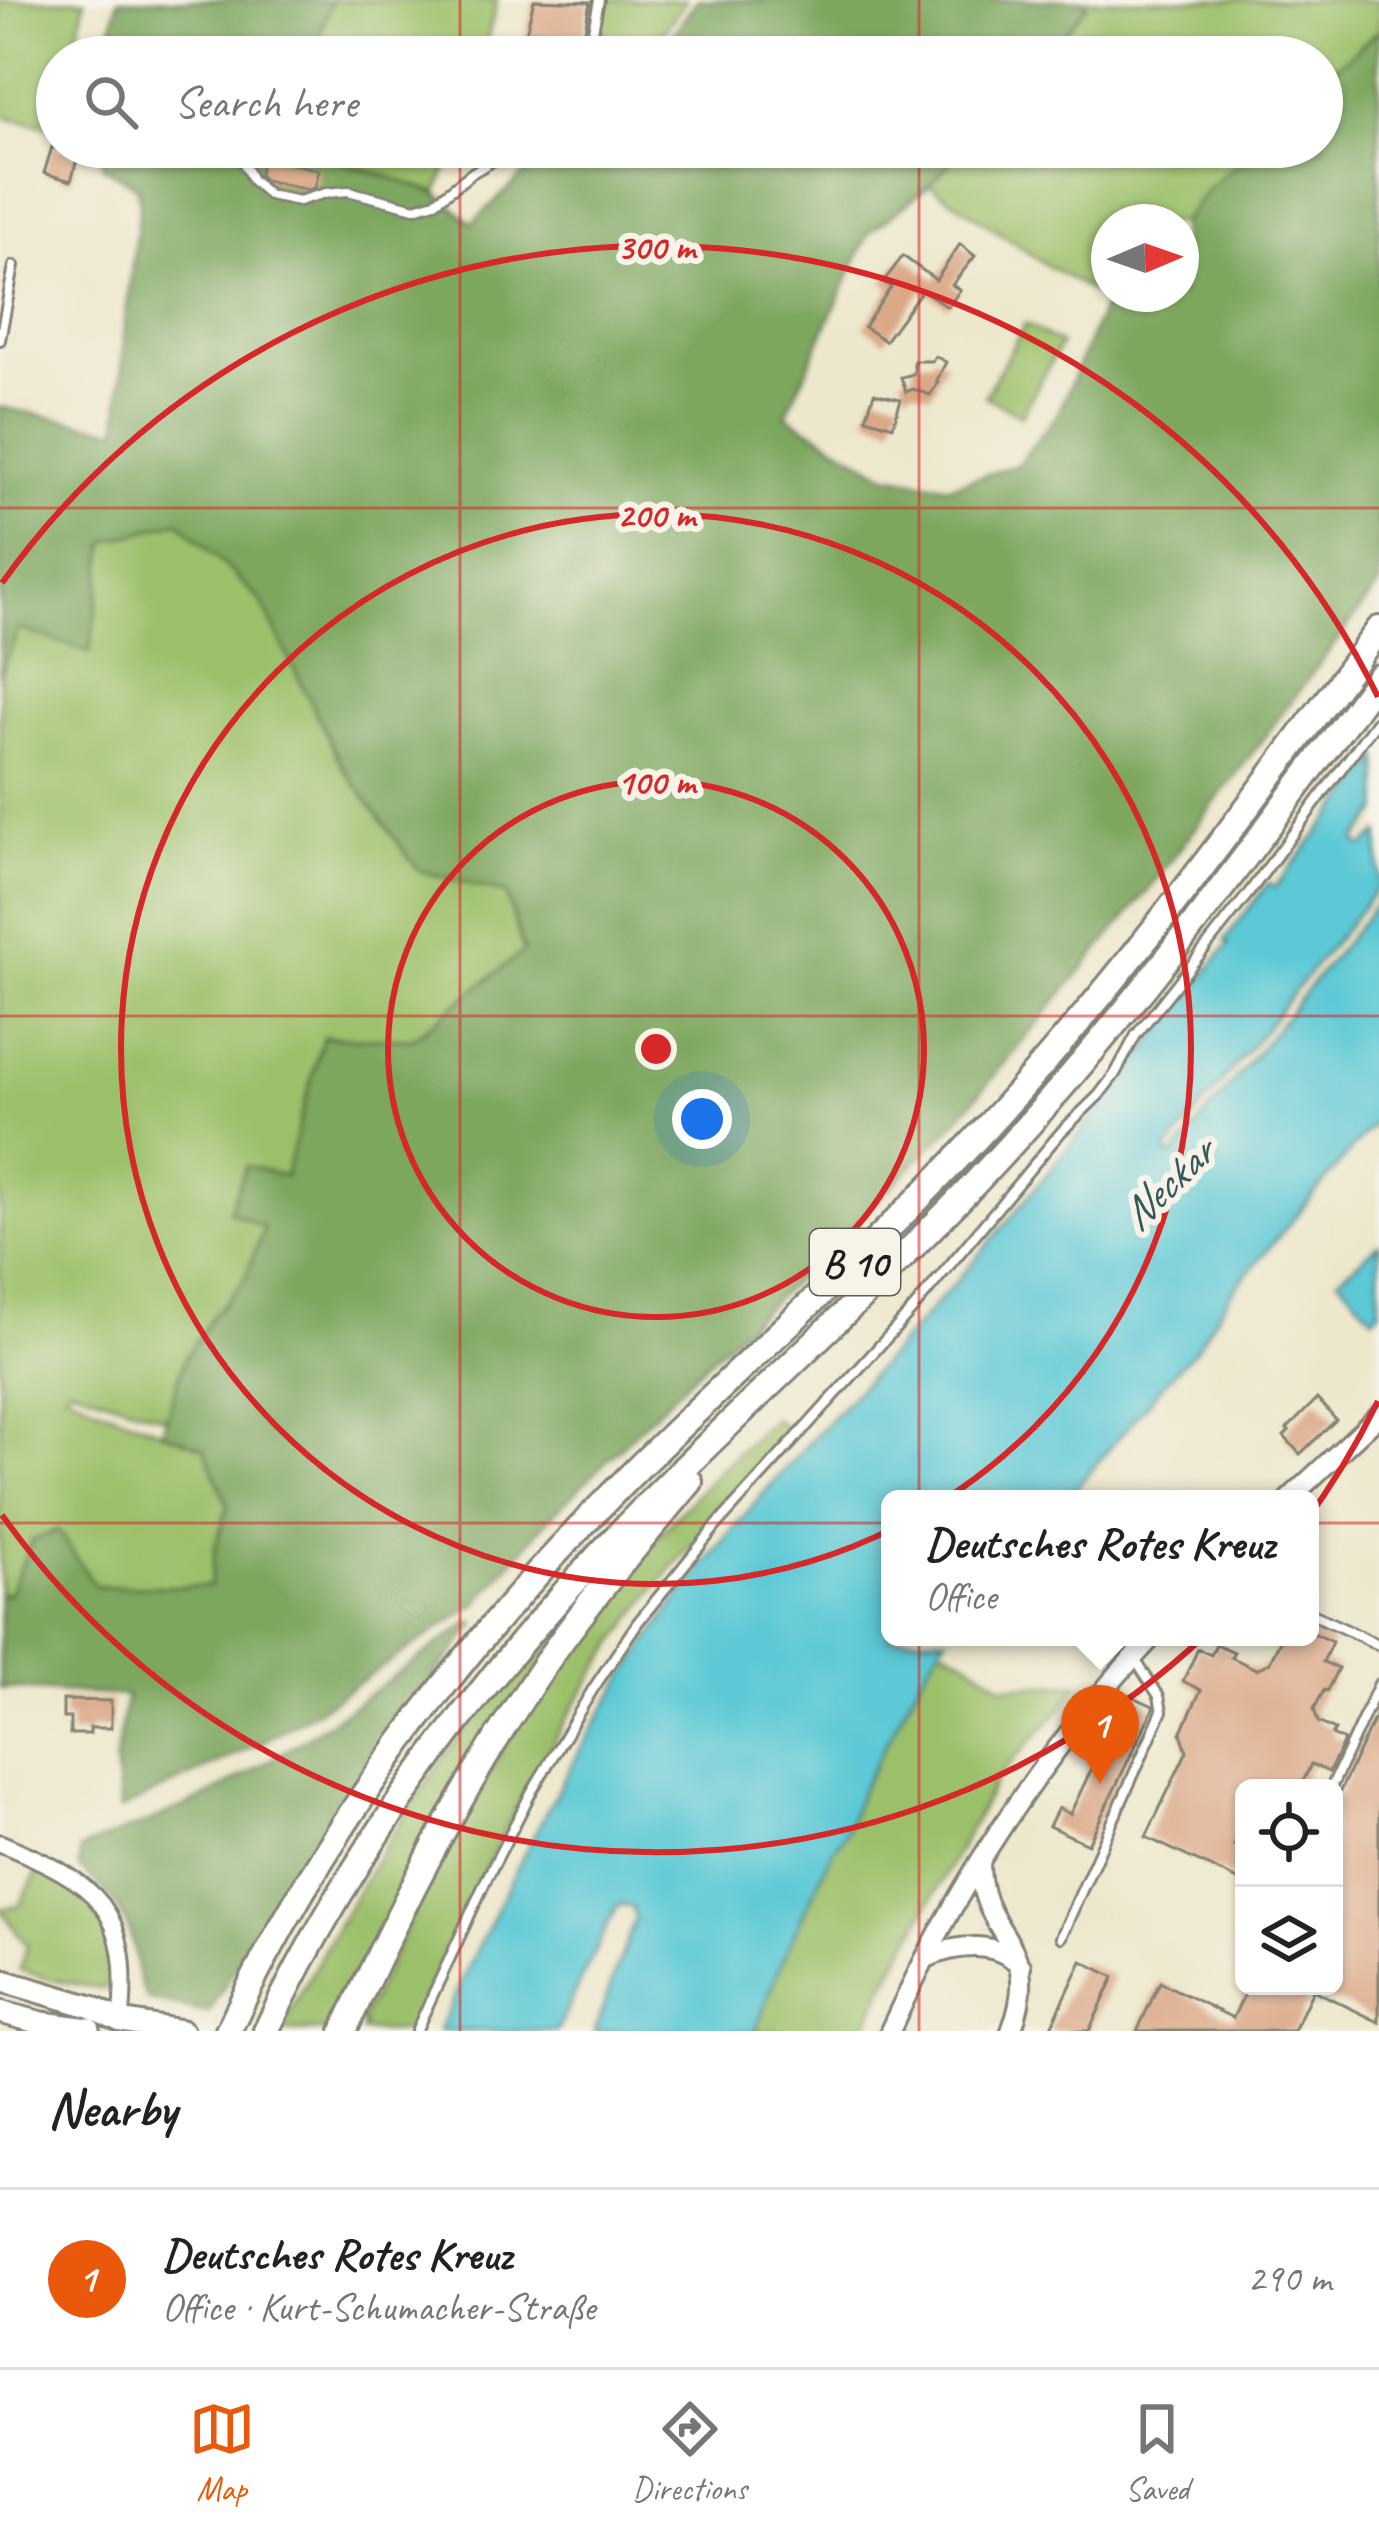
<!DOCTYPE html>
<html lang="en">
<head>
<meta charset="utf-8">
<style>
	:root { --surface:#fff; --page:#f6f6f6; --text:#222; --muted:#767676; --line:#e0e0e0; --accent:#ea580c }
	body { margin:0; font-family:Caveat,sans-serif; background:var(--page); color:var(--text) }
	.controls { position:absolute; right:36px; bottom:36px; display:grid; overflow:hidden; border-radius:18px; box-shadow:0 3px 9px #0004 }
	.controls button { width:108px; height:108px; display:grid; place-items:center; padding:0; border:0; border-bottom:3px solid var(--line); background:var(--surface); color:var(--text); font:60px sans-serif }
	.compass { position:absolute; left:1091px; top:204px; width:108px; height:108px; border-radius:50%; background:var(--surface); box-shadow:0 3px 9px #0004; rotate:88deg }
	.you { position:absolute; left:702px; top:1119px; width:42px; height:42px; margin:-30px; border:9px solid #fff; border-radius:50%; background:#1a73e8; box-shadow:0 0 0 18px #1a73e833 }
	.badge { display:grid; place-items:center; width:78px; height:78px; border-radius:50%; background:var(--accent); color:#fff; font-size:39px; font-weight:700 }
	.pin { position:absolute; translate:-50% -99px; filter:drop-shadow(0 3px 6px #0008) }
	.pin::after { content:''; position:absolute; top:63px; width:42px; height:36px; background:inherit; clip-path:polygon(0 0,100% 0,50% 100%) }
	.popup { position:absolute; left:881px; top:1490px; width:438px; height:156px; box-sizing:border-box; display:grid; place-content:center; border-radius:18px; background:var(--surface); filter:drop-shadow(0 3px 9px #0005); font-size:39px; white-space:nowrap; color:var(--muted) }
	.popup b { font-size:45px; color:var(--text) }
	.popup::after { content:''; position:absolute; left:50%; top:100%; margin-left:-24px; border:24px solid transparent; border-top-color:var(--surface) }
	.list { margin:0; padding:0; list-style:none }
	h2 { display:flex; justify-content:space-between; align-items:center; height:156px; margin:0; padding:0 48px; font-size:51px }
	h2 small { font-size:39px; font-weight:400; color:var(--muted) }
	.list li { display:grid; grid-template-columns:78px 1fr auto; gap:36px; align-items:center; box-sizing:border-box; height:180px; padding:0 48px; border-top:3px solid var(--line) }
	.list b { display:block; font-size:45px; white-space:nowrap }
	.list p { margin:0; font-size:39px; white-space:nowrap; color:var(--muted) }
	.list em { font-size:39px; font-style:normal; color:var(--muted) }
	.icon { flex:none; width:66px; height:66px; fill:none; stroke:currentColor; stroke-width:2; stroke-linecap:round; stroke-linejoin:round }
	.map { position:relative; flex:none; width:1379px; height:2031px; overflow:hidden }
	.search { position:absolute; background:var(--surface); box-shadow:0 3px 9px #0004; left:36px; right:36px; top:36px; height:132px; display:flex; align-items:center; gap:30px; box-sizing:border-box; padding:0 42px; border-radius:66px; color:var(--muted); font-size:45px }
	.sheet { height:336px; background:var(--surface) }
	nav { display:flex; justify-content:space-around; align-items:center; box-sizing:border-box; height:168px; border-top:3px solid var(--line); background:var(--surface); font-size:33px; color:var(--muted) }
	nav a { display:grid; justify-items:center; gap:6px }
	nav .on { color:var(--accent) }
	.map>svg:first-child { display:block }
	.green { fill:#9cc06a; stroke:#5c6e43; stroke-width:3 }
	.forest { fill:#7da65e; stroke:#4c613d; stroke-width:3 }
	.water { fill:#5dc9d6; stroke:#3c7279; stroke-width:3 }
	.building { fill:#dba887 }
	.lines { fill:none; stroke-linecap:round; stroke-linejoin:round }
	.service-casing { stroke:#848274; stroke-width:14 }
	.minor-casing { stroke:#848274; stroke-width:21 }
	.tertiary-casing { stroke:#848274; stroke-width:24 }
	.secondary-casing { stroke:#848274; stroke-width:27 }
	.trunk-casing { stroke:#848274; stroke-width:30 }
	.service { stroke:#fff; stroke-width:8 }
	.minor { stroke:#fff; stroke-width:15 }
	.tertiary { stroke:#fff; stroke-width:18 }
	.secondary { stroke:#fff; stroke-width:21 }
	.trunk { stroke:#fff; stroke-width:24 }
	.grid { fill:none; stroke:#d62828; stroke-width:3; stroke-opacity:0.55 }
	.ring { fill:none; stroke:#d62828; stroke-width:6 }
	.labels { text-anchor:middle; stroke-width:12; stroke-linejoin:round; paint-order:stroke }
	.shield { fill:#f7f3e8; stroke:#5e5c59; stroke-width:3 }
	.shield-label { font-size:39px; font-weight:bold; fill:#1c1c1c }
	.water-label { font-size:45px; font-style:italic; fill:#33595d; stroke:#f7f3e8 }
	.centre { fill:#d62828; stroke:#f7f3e8; stroke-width:6 }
	.ring-label { font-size:36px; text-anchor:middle; font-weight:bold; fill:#d62828; stroke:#f7f3e8; stroke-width:12; stroke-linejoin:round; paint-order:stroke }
</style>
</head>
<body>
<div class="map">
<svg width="1379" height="2031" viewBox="0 0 1379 2031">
	<rect width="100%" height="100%" fill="#f7f3e8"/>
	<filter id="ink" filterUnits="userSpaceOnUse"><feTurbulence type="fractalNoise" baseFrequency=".00833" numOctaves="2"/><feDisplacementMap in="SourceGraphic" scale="24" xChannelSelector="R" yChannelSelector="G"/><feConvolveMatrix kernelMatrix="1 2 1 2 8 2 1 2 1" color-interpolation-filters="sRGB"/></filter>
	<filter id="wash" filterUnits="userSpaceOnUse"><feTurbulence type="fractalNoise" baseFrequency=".004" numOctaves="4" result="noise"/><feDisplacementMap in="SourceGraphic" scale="48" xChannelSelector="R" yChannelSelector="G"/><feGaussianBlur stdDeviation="2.7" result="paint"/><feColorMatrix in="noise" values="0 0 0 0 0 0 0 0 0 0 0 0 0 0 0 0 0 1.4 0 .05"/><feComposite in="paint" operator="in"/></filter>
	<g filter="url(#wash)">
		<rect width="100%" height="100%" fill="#ede7cc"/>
		<path class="green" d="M0,0H85L73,57H57V128L0,116Z
			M332,0H497L483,57H311Z
			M605,0H686L667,27L639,57C622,57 601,57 595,38Z
			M1081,0H1379V30L1322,79V57H1043L1087,6Z
			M298,147H455L437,193Z
			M964,147H1264C1226,173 1209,186 1181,223L1109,222V292L1105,299L1051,268L930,185Z
			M1025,324L1061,344L1021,416L985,396Z
			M179,521L261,601L342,766L418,870L506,894L524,952L412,1040L323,1037L285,1177L246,1167L229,1211L264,1228L244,1281L211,1318L185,1358L166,1418L69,1386L65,1391L95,1406L205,1448L228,1507L216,1544L210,1587H96L32,1541L8,1596L0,1592V674L18,629L106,542Z
			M774,1418L793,1434C743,1488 692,1541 647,1599C547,1730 478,1882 409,2031H361L364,2024L360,2022C433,1874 506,1721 610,1592C661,1529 715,1473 774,1418Z
			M572,1601L575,1605L328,2031H281C338,1921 399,1813 476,1715C506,1676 540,1639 572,1601Z
			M941,1646L964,1658L1003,1686L1078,1684L1062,1708L998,1777L884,1987L864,2031H755L787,1949L832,1851L844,1835L861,1790L922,1675Z
			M39,1869C53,1877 69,1884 81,1895C106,1917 129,1961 104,1989L52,1980L20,1970L27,1946L1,1909L19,1906Z"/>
		<path class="forest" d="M118,0H332L311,57H105Z
			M697,0H1081L1088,5L1043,57H652L677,29Z
			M1379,30V585L1147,892L953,1125L829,1249L700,1368L551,1516L476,1604L325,1705L268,1739L120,1810L115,1761L126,1696L0,1688V1592L8,1595L32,1541L58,1530L96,1587L210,1586L216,1544L228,1506L204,1448L162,1432L185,1358L211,1318L244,1281L264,1228L229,1211L246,1166L285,1176L323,1037L412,1039L524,951L506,894L418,870L342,766L261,601L179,521L106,542L90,652L19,629L0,674V407L118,430L125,322L140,202L136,186L102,166L104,157L85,147H298L437,193L472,223L553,147H964L930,185L868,234L786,415L886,475L949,486L1017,465L1058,414L1109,292V294H1181V223L1206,191L1225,173L1264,147H1322V79Z
			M471,1621L476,1624C376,1746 287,1876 209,2013L148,2000C137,1983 137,1964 133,1945C126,1912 105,1888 79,1868L80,1849C123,1832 167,1816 208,1795C302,1747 386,1682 471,1621Z"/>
		<path class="water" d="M1379,758V811L1357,839L1358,844L1364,847L1379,833V886L1166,1152L1169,1156L1174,1155L1379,900V1117L1231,1293L1195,1350L1165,1382L1067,1499H890V1637H947L922,1675L861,1790L844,1835L832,1851L787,1949L755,2031H594L635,1919L633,1907L624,1904L616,1907L557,2031H438C503,1894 567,1758 654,1633C744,1501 862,1390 967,1269C1058,1164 1143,1053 1229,944L1225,940L1268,883L1275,887Z
			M1379,1244V1312L1373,1317L1339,1278Z"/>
		<g id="blocks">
			<path class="building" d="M534,0L590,2L582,45L570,49L559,47L557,57H520Z
				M52,147L78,156L71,181L44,173Z
				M263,156L319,170L315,188L308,190L264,180L259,175Z
				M960,244L975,256L952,285L960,290L948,307L922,290L885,341L864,327L891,287L883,282L903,256L936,280Z
				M935,356L946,362L936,382L938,383L930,395L913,389L906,392L901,377L914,374V361H932Z
				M874,393L901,399L893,426L866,418Z
				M1317,1399L1336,1420L1300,1454L1284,1436L1289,1431L1287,1429Z
				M1310,1632L1332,1642L1323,1662L1338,1668L1327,1691L1324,1690L1314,1709L1318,1722L1335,1730L1332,1735L1344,1741L1329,1772L1311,1764L1300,1788H1244V1826L1234,1845L1244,1850V1873L1240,1881L1146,1837L1187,1751L1181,1733L1201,1690L1183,1681L1198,1649L1211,1655L1216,1644L1234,1652L1231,1657L1256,1669L1269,1663L1281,1639L1310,1637Z
				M1127,1694L1153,1706V1709L1088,1844L1049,1826L1058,1808L1070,1814Z
				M63,1700L111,1701V1728H90V1734H70V1718H63Z
				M1379,1708V2022L1313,1990L1294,2031H1137L1160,1982L1233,2018L1248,1986H1334V1804Z
				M1082,1961L1114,1977L1089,2031H1049Z"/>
		</g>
	</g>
	<g filter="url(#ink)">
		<use href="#blocks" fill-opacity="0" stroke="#848274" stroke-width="3"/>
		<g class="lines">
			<g class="service-casing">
				<path id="service" d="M599,0L589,51L600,57
					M572,57L589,51
					M236,147L252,180L269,195L299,201L326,193L348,191L415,208L435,202L472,173L516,147
					M0,340L14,266
					M1310,1613L1379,1645
					M1331,1788L1379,1684
					M1061,1937L1162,1711L1159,1696L1134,1658
					M416,2031L487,1878L532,1791L593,1689L638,1622L717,1525L913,1309L1061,1132L1099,1095L1115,1074L1136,1035L1248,894L1379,718"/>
			</g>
			<g class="minor-casing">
				<path id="minor" d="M0,1843C99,1884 132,1908 121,2021"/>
			</g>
			<g class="tertiary-casing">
				<path id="tertiary" d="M1289,1499L1379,1415
					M980,1863C980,1941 1046,1939 1011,2031
					M926,1958C957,1944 996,1940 1021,1966
					M890,2031C955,1887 1043,1752 1152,1637"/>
			</g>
			<g class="secondary-casing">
				<path id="secondary" d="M0,1980L92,2007L121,2021L182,2031
					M0,2012L42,2023L89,2029"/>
			</g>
			<g class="trunk-casing">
				<path id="trunk" d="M228,2031C314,1848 434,1684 571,1537C692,1407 829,1293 951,1165C1109,1000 1244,813 1379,629
					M266,2031C360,1834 495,1659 648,1504C756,1394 872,1292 978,1180C1125,1024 1252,849 1379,677
					M344,2031C403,1900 470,1771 552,1654C595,1593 643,1538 690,1482"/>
			</g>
			<use href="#service" class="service"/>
			<use href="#minor" class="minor"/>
			<use href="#tertiary" class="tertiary"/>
			<use href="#secondary" class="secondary"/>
			<use href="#trunk" class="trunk"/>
		</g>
	</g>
	<path class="grid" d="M460,0V57M919,0V57M460,147V2031M919,147V2031M0,508H1379M0,1016H1379M0,1523H1379"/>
	<g class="ring">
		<circle cx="656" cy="1049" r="268"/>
		<circle cx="656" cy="1049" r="535"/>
		<path d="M1378 1401A803 803 0 0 1 2 1515M2 583A803 803 0 0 1 1378 697"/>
	</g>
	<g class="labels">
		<rect class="shield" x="810" y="1229" width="90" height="66" rx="9"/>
		<g class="shield-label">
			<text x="855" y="1276">B 10</text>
		</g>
		<g class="water-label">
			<text transform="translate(1166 1183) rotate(-44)" y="16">Neckar</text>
		</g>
	</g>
	<circle cx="656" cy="1049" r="18" class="centre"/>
	<g class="ring-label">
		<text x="656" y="259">300 m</text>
		<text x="656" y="527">200 m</text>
		<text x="656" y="794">100 m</text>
	</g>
</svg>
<div class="controls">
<button><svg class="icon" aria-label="locate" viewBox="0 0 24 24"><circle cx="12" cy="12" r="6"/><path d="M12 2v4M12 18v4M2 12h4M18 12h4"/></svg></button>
<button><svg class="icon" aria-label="layers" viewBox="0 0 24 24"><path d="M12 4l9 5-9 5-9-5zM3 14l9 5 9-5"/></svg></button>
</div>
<svg class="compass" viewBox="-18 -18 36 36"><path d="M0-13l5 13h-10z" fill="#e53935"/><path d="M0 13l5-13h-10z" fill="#767676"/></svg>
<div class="you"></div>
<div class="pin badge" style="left:1100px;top:1784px">1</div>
<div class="popup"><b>Deutsches Rotes Kreuz</b>Office</div>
<div class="search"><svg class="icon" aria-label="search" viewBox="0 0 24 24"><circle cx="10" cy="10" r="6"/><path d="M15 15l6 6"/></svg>Search here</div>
</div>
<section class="sheet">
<h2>Nearby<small></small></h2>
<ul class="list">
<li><span class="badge">1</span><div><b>Deutsches Rotes Kreuz</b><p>Office · Kurt-Schumacher-Straße</p></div><em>290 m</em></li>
</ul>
</section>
<nav>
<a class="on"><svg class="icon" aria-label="map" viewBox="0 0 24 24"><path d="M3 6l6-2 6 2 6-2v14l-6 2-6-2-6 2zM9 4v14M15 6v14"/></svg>Map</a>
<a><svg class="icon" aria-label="directions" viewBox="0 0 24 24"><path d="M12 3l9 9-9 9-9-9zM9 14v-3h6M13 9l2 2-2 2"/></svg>Directions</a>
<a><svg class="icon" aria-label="saved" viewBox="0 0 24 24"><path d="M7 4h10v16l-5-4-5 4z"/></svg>Saved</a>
</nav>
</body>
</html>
